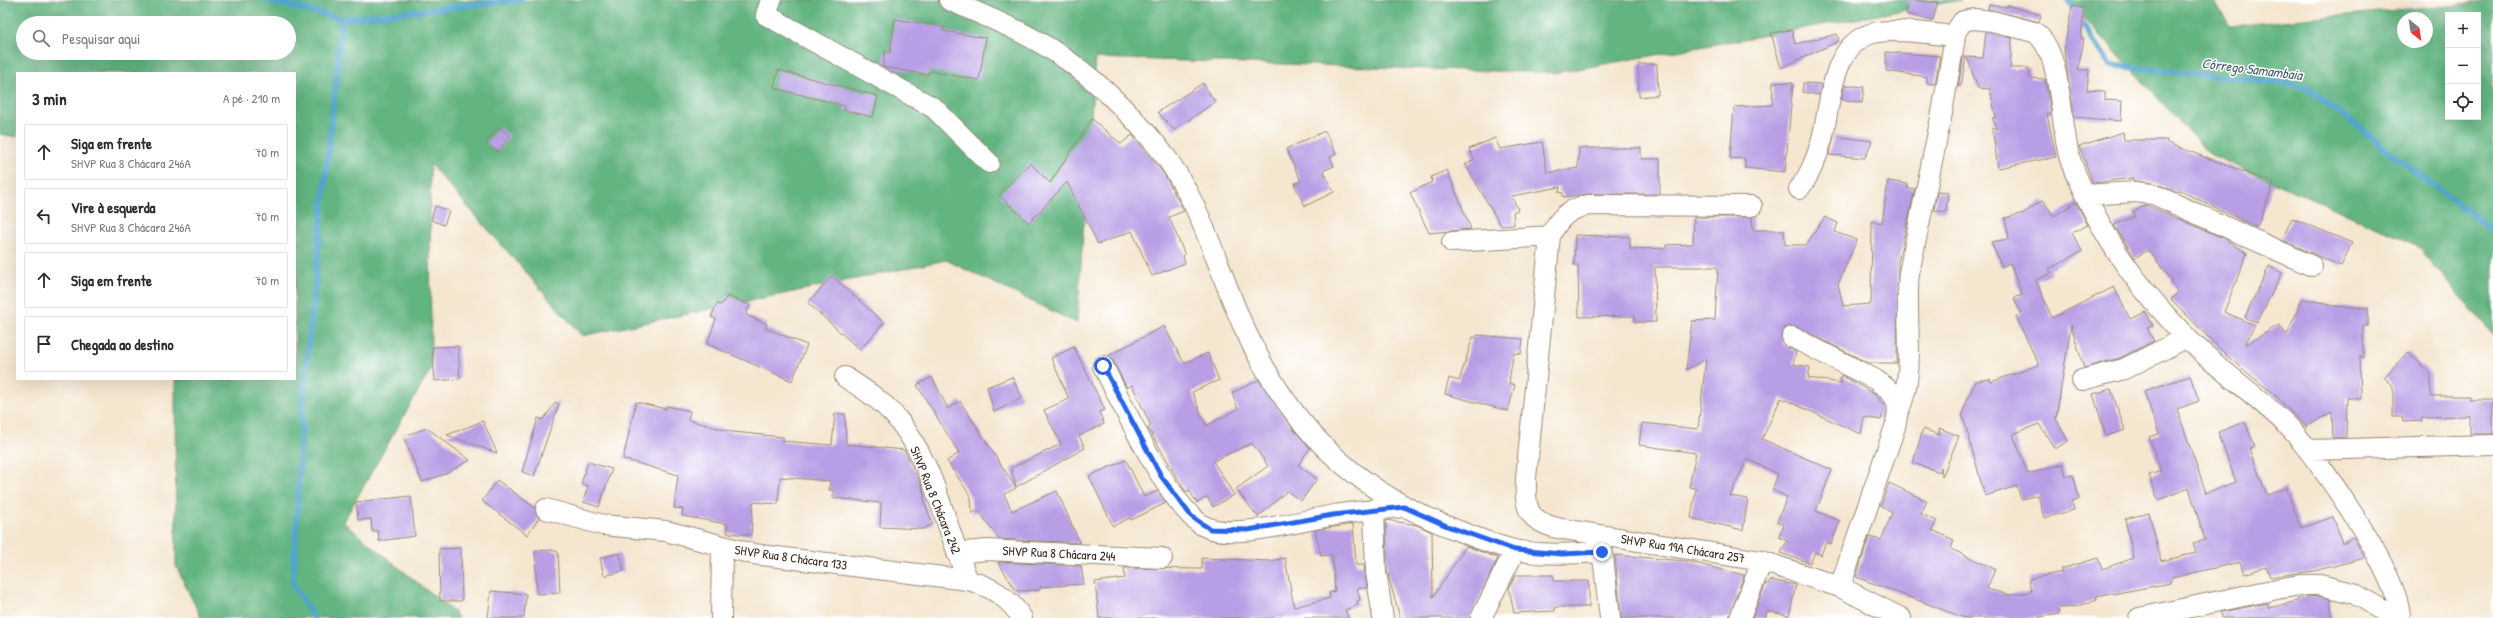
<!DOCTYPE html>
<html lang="pt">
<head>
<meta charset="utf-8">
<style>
	:root { --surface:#fff; --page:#f2f2f3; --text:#2b2b33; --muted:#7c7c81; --line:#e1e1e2 }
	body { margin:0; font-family:"Patrick Hand",sans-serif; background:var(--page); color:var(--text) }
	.controls { position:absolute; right:12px; top:12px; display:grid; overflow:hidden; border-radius:0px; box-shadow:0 4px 16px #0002 }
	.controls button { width:36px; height:36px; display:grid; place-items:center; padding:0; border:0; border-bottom:1px solid var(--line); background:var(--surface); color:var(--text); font:20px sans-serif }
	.compass { position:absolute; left:2397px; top:12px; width:36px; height:36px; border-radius:50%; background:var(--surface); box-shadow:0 4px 16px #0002; rotate:150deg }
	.stop { position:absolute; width:12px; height:12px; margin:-9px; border:3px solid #2563eb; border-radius:50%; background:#fff }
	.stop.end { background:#2563eb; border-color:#fff; box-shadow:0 1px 4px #0008 }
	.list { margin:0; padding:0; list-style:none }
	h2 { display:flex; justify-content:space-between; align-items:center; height:52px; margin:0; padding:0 16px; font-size:17px }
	h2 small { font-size:13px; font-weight:400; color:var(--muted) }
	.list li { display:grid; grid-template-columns:26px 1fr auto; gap:12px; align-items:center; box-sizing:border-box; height:56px; margin:0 8px 8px; padding:0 8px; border:1px solid var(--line); border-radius:0px }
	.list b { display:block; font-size:15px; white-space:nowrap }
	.list p { margin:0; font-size:13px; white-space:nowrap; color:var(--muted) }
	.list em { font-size:13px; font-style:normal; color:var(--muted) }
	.icon { flex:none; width:22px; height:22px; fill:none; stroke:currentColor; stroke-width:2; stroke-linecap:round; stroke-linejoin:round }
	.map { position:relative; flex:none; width:2493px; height:618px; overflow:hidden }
	.search { position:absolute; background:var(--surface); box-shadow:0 4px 16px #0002; left:16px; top:16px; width:280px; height:44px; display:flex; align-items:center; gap:10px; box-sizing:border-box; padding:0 14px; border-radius:22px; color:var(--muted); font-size:15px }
	.panel { position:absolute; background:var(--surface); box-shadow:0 4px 16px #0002; left:16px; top:72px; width:280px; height:308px; border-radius:0px }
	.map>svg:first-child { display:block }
	.forest { fill:#62b480; stroke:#4e6f4f; fill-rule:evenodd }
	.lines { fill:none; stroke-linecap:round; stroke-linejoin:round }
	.stream { stroke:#51a5cd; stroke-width:6 }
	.building { fill:#b79ee5 }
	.minor-casing { stroke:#988876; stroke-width:22 }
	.minor { stroke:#fff; stroke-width:20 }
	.route { stroke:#2563eb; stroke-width:5 }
	.labels { text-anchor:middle; stroke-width:3; stroke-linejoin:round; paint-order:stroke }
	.street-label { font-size:13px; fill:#3b2a1e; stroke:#fff }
	.water-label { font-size:14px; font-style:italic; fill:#45616d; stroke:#fff }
</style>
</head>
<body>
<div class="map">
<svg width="2493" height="618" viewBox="0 0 2493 618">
	<rect width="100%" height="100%" fill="#fff"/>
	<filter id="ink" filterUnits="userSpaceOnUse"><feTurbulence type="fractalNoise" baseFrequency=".025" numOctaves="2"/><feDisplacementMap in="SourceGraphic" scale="8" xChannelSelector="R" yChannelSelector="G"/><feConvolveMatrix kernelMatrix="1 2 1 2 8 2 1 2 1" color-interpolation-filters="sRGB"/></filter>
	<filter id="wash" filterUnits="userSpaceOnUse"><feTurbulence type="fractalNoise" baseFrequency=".012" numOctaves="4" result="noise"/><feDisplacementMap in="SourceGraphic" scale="16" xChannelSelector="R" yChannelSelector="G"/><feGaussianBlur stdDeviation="0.9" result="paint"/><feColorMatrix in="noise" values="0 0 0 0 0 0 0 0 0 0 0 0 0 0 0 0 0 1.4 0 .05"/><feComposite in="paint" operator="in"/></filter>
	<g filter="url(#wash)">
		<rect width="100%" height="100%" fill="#f4e6cf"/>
		<path class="forest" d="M0,0H1961L1555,73L1095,58L1077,323L946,260L582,336L430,164L431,369L343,522L455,613L458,618H201L176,566L175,379H295V73H17V137L0,134ZM23,23H289V53H23Z
			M2068,0H2213L2230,26L2493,1V336L2417,245L2209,154ZM2448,15H2478V117H2448ZM2403,18H2427V42H2403Z"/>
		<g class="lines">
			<path class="stream" d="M266,0L342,19L521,0
				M2068,0L2110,65L2305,86L2493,231
				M314,618L293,584L303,398L342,19"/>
		</g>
		<g id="blocks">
			<path class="building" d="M1909,0L1938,2L1933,20L1906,14Z
				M1989,4L2007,7V5L2041,15L2039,22L1988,9Z
				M2072,6L2084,8L2081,38L2084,39L2078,70H2089L2087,90L2105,91V100L2122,101L2121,121L2074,117L2064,51Z
				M895,19L944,27L943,31L986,38L979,80L929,71L928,75L883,67L885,51L890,53Z
				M1792,30L1795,44L1837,34L1839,41L1781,68L1771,33Z
				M1986,32L2012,38L2010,68H2029L2030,78L2045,79L2051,114H2047L2056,157L1998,168L1992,127L1998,129L1992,118H1996L1990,89L1978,88L1967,57L1983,58Z
				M1886,52L1940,56L1935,84L1927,83V77L1886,71Z
				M1963,57H1966L1961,86H1958Z
				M1638,64H1657L1658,95L1639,97Z
				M778,70L878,96L873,117L844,110L845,106L774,88Z
				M1773,82L1793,83L1785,172L1745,168V159L1730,158L1734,107L1772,105Z
				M1203,83L1215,102L1174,130L1158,112Z
				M1803,83L1821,84L1819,95L1802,92Z
				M1845,85L1864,87L1862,103L1841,99Z
				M1092,119L1121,144L1132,135L1164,174L1184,211L1169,217L1185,255L1183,256L1185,263L1152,276L1132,231L1098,244L1067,182L1029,223L999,195L1030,163L1050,183Z
				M498,127L510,135L498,152L486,143Z
				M1325,131L1336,154L1330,157L1334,166L1323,171L1334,192L1305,206L1294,184L1301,181L1286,149Z
				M2123,132L2124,140H2167V143L2274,183L2257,227L2180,191L2176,192L2154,183L2133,181L2132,178L2093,183L2079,146Z
				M1834,136L1872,141L1865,158L1829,155Z
				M1495,138L1500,149L1542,142L1547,173L1578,168L1579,148H1641V159H1660V194H1589L1563,197V193L1559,192L1560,187L1512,196L1518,210L1513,212L1514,225L1501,226L1465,164L1474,160L1469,149Z
				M1447,170L1471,229L1429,233L1410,193L1432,182L1431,177Z
				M1888,181L1908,184L1907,188L1915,189L1898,262L1897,363H1868L1797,327L1785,328L1781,337L1783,344L1796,352L1793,364L1810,367L1808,378L1841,383V375L1876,395L1884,407L1881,420L1864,417L1861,434L1781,398L1762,439L1832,470L1816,511L1840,521L1831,544L1826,542L1821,555L1815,552L1810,563L1781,553L1787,541L1779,537L1784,525L1777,522L1787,497L1772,490L1778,474L1747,459L1730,496L1748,499L1743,530L1691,518L1696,489L1689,487L1696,453L1639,445L1642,423L1698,429L1706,359L1686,370L1692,321L1715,320L1718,267H1655L1656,322H1635V316L1579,317L1578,265H1574L1575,235L1630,237V249L1666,248V245L1693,244L1694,217H1752L1753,230H1784L1785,245H1806L1825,217L1838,223L1835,232L1857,240L1838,284L1843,306L1871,304L1872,221L1882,223Z
				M1937,192L1948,193L1946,212L1934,210Z
				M2043,200L2054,216L2076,202L2088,225L2072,233L2082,251L2049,269L2051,273L2036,280L2052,318L2114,287L2130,319L2146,312L2153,326L2147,328L2154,341L2120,358L2084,368L2071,325L2056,419L2068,441L2055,449L2039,424L2013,434L2028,474L2063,464L2066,476L2073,475L2079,499L2072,501L2074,510L2044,518L2038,495L2021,499L2017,486L1985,496L1962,413L1975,381L1990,379L1991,382L2039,365L2016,317L2021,314L2014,298L2022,295L2010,263L2002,267L1991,242L2009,239L2005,218L2024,213Z
				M2146,205L2223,238L2247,253L2224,312L2255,325L2245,345L2279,325L2287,335L2302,299L2326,303L2334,306L2368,308V326H2363V358L2360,355L2361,399L2347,398L2346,437L2333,438L2332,412L2306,427L2277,397L2226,355L2171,299L2178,292L2170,282L2172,280L2148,250L2135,258L2114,225L2135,216L2133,212Z
				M435,206L449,211L444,225L431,220Z
				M2292,218L2352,243L2341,266L2282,240Z
				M2269,266L2282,273L2257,323L2245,317Z
				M832,276L884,323L860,350L808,303Z
				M727,296L750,305L746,315L767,324L765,328L807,345L792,381L707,344L716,319L711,317L717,304L721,305Z
				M1164,326L1184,363L1208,353L1219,380L1192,392L1206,426L1238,409L1232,393L1259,380L1293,429L1310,448L1298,465L1317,479L1301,501L1287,491L1258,517L1236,489L1268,466L1252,443L1213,461L1234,495L1213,507L1207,497L1197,503L1189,490L1186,492L1148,428L1151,426L1132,385L1127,388L1113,361L1108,356Z
				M1477,335L1523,339L1521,354L1514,353L1511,368L1509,383L1515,385L1508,411L1445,394L1449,378L1459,381L1473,337L1476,338Z
				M458,346L460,379L435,381L432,347Z
				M1074,347L1105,410L1099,412L1104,424L1079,436L1085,448L1016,487L1011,468L1061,444L1044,410L1069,399L1051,358Z
				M2408,352L2431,374V396H2470V400H2493V434H2470V416L2422,417V421L2403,422L2402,416H2393V386L2384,377Z
				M2190,376L2199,401L2177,409L2206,493L2236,482L2218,432L2245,422L2255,447L2249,449L2267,495L2286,488L2301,528L2333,517L2343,543L2353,537L2365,558L2314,571L2270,577L2266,567L2244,574L2240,562L2172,578L2171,583L2096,597L2097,600L2074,607L2058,608L2059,614L2033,618H1965L1856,577L1869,537L1881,540L1892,513L1881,506L1889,483L1927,501L1921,514L1937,521L1932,530L1954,540L1951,549L1995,569L1987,589L2009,595L2031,592L2029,579L2062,572L2061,569L2098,558L2102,569L2134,558L2125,519L2149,513L2161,561L2196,553L2193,543L2205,540L2189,488L2158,500L2149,475L2161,471L2149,437L2159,434L2144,391Z
				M932,377L948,409L960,401L1016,488L1004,494L1012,511L1057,491L1080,543L999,539L978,510L972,514L971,497L947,461L959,453L917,385Z
				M1012,377L1022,398L994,412L987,387Z
				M2111,389L2125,430L2106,436L2093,394Z
				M556,402L559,404L534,476L522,472L538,418L543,420Z
				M636,402L666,409L667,406L690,411L688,420L733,432L783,437V441L832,445L835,413L845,414L846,444L904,450L922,486L925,504L933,524L923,529L880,527L881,503L833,498V490H829L830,481L780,477L778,504L753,502L751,535L727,533V524L682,516L683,509L674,508L678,475L623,459Z
				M483,421L497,453L447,435Z
				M427,428L470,460L445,474L422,482L403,436Z
				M1939,428L1959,436L1942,477L1941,467L1940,472L1913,463L1923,429L1940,435Z
				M1126,460L1144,497L1158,491L1166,503L1131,520L1130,518L1113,526L1089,476Z
				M588,462L612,469L599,507L583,502L588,486L581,484Z
				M497,480L535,508L539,518L527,535L482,501Z
				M411,496L415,536L379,541L378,531H372L371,519L358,520L356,502Z
				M1386,520L1417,525L1432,532L1433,597L1466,546L1498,558L1470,618H1400L1387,571Z
				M1353,524L1356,565H1364L1367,588H1357L1360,600L1357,601L1358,605L1345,610L1348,618H1099L1095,582L1125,578L1124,568L1202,569V558L1270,561L1285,558L1294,607L1330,598L1329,593L1335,591L1332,555L1321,556L1315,530Z
				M461,548L462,601H440L439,549Z
				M552,550L558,552L560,593L537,594L535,551Z
				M620,553L624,571L604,576L600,558Z
				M1615,555L1686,561L1744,575L1729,618H1621Z
				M998,562L1081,566L1084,584L1040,587V590L1016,591Z
				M1516,575H1553L1554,581H1589V607H1555V611L1514,613L1509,588Z
				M1770,580L1796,585L1789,616L1767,611L1765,618H1752L1766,583L1769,584Z
				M491,591L526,594L524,618H488Z
				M2319,596L2330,599L2332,618H2222V612L2267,603L2269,608L2297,601L2298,598Z"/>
		</g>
	</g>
	<g filter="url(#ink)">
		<use href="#blocks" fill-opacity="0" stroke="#988876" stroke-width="1"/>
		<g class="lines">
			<g class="minor-casing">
				<path id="minor" d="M771,0L766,15L934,108L989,163
					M949,0C984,16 1022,30 1055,52C1094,77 1130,113 1159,148C1200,199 1216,264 1241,321C1287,425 1353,491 1459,531C1477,538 1496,546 1515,550C1544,556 1574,553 1602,552
					M1799,189C1810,175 1816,160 1821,143C1831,108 1829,45 1873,33C1895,28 1931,34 1955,36
					M2085,195L2135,192L2153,194L2312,266
					M1752,206L1589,205C1569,208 1559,218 1550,236L1526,478C1525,508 1526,520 1557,528L1762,561L1840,587L1901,618
					M1452,242L1550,236
					M1792,337L1876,380C1898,396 1902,403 1894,430L1840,587
					M1103,366C1122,403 1170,508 1204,526C1231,541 1303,520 1335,515C1358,511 1380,509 1404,507
					M845,377C862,388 881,400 895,416C934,461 945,526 968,580
					M2082,380L2124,369L2186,338
					M1899,410C1917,369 1904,317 1909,273L1942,113L1956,31L1963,21L1974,19L1992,21L2034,32C2063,50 2060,128 2070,159C2076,178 2086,197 2095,214C2118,260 2150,300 2186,337C2217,369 2256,394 2288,426C2318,457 2401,577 2400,618
					M2308,450L2493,445
					M546,509L603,525L666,531L753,554L968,580C992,587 1008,597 1022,618
					M1374,509L1376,572L1383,618
					M1601,540L1610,618
					M957,553L986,550L1162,558
					M721,618L722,546
					M1481,618L1515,550
					M1740,618L1762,561
					M2139,618L2277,589L2300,585H2320L2353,593L2396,618"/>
			</g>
			<use href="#minor" class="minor"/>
		</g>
	</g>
	<g class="lines" filter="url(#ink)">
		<path class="route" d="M1103,366L1161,476L1192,517L1210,529L1248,530L1333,515L1404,507L1447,526L1515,550L1562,554L1602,552"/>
	</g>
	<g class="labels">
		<g class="street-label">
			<text transform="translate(936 500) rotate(68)" y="5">SHVP Rua 8 Chácara 242</text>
			<text transform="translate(1683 548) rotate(9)" y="5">SHVP Rua 19A Chácara 257</text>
			<text transform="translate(1059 553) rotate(3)" y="5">SHVP Rua 8 Chácara 244</text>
			<text transform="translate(791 557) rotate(8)" y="5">SHVP Rua 8 Chácara 133</text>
		</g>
		<g class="water-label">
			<text transform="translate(2252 69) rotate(7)" y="5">Córrego Samambaia</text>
		</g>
	</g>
</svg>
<div class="controls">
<button>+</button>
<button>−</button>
<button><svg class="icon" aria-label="locate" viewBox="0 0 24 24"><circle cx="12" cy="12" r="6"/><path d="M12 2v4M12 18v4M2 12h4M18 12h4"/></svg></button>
</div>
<svg class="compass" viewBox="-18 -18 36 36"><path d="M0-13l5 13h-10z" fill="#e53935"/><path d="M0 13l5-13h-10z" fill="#7c7c81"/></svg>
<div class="stop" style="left:1103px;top:366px"></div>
<div class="stop end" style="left:1602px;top:552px"></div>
<div class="search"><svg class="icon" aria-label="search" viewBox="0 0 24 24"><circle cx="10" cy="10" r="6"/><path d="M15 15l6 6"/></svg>Pesquisar aqui</div>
<section class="panel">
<h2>3 min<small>A pé · 210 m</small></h2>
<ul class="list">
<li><svg class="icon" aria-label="ahead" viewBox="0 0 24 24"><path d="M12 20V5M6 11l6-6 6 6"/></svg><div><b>Siga em frente</b><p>SHVP Rua 8 Chácara 246A</p></div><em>70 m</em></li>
<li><svg class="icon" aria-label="left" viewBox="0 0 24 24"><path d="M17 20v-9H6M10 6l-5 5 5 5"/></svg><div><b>Vire à esquerda</b><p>SHVP Rua 8 Chácara 246A</p></div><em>70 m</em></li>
<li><svg class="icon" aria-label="ahead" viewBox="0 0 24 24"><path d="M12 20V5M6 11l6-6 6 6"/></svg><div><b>Siga em frente</b></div><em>70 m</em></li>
<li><svg class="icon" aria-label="arrive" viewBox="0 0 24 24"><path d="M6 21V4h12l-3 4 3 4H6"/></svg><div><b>Chegada ao destino</b></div></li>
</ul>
</section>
</div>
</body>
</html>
